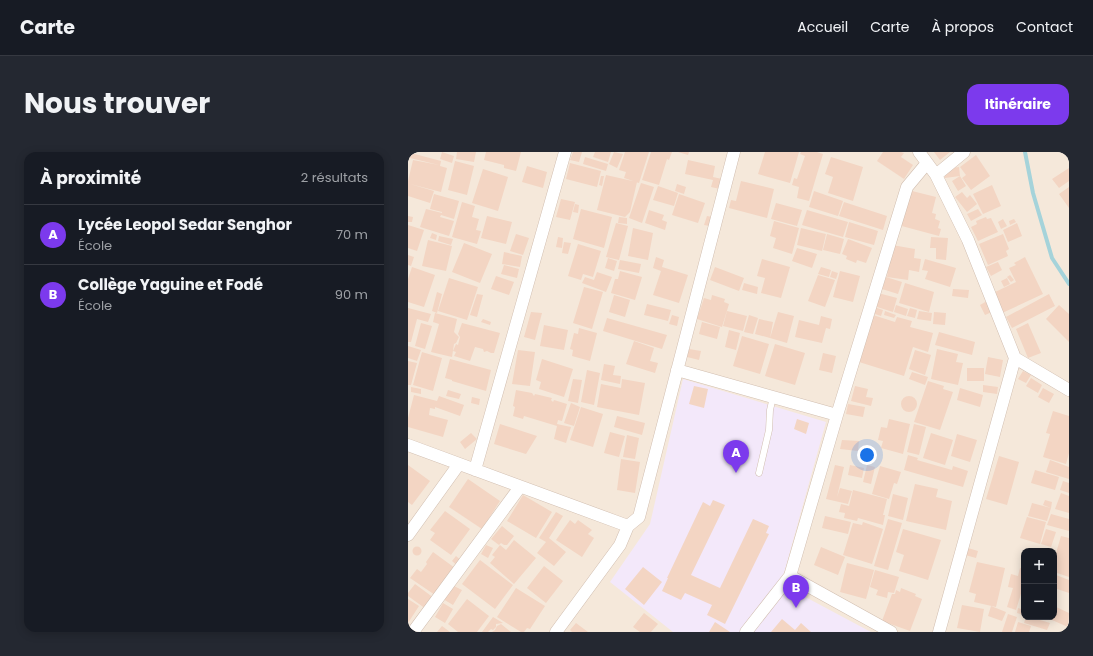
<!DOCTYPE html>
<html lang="fr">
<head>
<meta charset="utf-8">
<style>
	:root { --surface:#171b24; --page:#242831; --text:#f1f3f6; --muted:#9ea1a6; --line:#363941; --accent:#7c3aed }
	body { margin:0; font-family:Poppins,sans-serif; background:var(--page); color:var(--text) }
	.controls { position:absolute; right:12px; bottom:12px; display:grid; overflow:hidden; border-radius:8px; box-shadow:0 2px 10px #0003 }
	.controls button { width:36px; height:36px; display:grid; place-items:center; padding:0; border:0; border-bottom:1px solid var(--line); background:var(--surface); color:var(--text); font:20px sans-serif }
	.you { position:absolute; left:459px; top:303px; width:14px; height:14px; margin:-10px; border:3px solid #fff; border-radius:50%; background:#1a73e8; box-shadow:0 0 0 6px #1a73e833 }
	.badge { display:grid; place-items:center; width:26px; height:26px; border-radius:50%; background:var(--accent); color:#fff; font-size:13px; font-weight:700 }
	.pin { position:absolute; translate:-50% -33px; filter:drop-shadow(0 1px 2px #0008) }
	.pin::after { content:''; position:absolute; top:21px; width:14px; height:12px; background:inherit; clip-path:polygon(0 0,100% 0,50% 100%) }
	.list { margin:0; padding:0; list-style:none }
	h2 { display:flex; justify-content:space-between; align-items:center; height:52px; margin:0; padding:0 16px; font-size:17px }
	h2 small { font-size:13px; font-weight:400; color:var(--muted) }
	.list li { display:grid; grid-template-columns:26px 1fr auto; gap:12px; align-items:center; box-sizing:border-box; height:60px; padding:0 16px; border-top:1px solid var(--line) }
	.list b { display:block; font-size:15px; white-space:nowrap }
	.list p { margin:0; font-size:13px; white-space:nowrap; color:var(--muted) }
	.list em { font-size:13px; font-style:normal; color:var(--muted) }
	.map { position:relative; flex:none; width:661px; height:480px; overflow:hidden; border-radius:12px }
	header { display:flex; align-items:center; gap:24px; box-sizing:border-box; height:56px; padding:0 20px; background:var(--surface); border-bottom:1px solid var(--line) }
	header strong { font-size:19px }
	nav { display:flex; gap:22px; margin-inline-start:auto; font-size:14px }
	.intro { display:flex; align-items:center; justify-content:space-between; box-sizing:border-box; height:96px; padding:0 24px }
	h1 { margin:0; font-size:28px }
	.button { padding:10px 18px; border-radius:12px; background:var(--accent); color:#fff; font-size:14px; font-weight:700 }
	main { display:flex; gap:24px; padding:0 24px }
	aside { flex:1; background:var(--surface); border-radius:12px; box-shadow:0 2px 10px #0003 }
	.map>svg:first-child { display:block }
	.residential { fill:#f5e8da; fill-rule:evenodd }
	.education { fill:#f3e8fa }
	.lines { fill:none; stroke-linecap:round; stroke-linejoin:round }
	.stream { stroke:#a5d3da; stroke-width:4 }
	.building { fill:#f3d5c3 }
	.service-casing { stroke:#d1beb0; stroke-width:7 }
	.minor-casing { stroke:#d1beb0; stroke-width:13 }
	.service { stroke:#fff; stroke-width:6 }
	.minor { stroke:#fff; stroke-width:12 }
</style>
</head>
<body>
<header>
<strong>Carte</strong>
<nav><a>Accueil</a><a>Carte</a><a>À propos</a><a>Contact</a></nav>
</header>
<div class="intro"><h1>Nous trouver</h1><a class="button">Itinéraire</a></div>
<main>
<aside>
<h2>À proximité<small>2 résultats</small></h2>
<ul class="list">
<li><span class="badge">A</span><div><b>Lycée Leopol Sedar Senghor</b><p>École</p></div><em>70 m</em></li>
<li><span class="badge">B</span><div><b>Collège Yaguine et Fodé</b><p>École</p></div><em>90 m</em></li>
</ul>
</aside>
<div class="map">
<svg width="661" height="480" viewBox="0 0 661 480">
	<rect width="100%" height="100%" fill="#fdf6ec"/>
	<path class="residential" d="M0,0H661V480H0ZM616,399H646V465H616Z"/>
	<path class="education" d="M275,227L418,270L373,432L463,480H265L202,430L242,372Z"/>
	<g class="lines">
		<path class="stream" d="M617,0L625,41L644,106L661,132"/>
	</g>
	<path class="building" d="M34,0L46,4L44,11L32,7Z
		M49,0H68L66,10L48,7Z
		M78,0H113L108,19L96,16V13L76,8Z
		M165,0H174L171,10L162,8Z
		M187,0H203L200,10L185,5Z
		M206,0L215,2L209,16L201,12Z
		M217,0H241L231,31L216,26L218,20L211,18Z
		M243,0H264L261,8L259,7L251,33L234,28Z
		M270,0H281L280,3Z
		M357,0H391L382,31L350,22Z
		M393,0H409L415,2L401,49L389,46L391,35L384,33L386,26L389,27L397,4L392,2Z
		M475,0H493L496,1L493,5L505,13L496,27L469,9Z
		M526,0H542L532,8Z
		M3,1L33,9L32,14L39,16L33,40L2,32L26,39L22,51L0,44V29L5,8L31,13L2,6Z
		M568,3L582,24L563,38L554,26L558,23L552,15Z
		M177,5L200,12L198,19L175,12Z
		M423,5L455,15L445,49L420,41L425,25L417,22Z
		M280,8L307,14L305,25L314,27L312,37L303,35L305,28L277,22Z
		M47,9L66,14L59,43L40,38Z
		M162,11L193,19L189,35L158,27Z
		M119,14L139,20L135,36L114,30Z
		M551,15L552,24L537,26L536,17Z
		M661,16V29L651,36L644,27Z
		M75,17L100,25L90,59L64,51Z
		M198,23L229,30L222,60L217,65L189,58Z
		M193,24H196L194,34L191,33Z
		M552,24L558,34L550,39L544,29Z
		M333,29L366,37L359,66L321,56L323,48L328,49Z
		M233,31L246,35L234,71L221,66Z
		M269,32L278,35L276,42L267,39Z
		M584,33L593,54L575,62L565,42Z
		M250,34L270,41L266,54L245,48Z
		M661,35V56L651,42Z
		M500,38L528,45L524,61L528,62L527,67L532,69L530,76L533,77L531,84L490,73Z
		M406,39L435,49L430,64L401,55Z
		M554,40L559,46L562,43L569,52L559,60L547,45Z
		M26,42L51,49L46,67L33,63L32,65L46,69L41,84L12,75L18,57L34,61V60L22,57Z
		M271,42L297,51L290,71L264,63Z
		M153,47L167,50L162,68L148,65Z
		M54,50L67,54L64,65L71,67L68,78L73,79L69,92L44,85Z
		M436,50L479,64L475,78L431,64Z
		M368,51L394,58L389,74L363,67Z
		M167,52L171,53L170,61L165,60Z
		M173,57L204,65L196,96L165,87Z
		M570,57L574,63L563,69L559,62Z
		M241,58L256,63L254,68L259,70L257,78L237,71Z
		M399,58L440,70L435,85L394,73Z
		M0,64L5,65L4,70H0Z
		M79,64L104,70L98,92L73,86Z
		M299,64L304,65L301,74L296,73Z
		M211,65L219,66V72L210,71Z
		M578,65L579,67L583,66L590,80L570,89L563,75L569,72L568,69Z
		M595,67L599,74L593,77L590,70Z
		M606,67L608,70L602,73L601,69Z
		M366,69L391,76L384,102L365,96L368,86L362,84Z
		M441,70L470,79L466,93L437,85Z
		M208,71L220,74L211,108L198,105Z
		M609,71L614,84L600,90L595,78Z
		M0,73L16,78L9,99L0,96Z
		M225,76L245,81L240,108L220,104Z
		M393,76L418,82L414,99L389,93Z
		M24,81L29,83L28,88L22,86Z
		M108,82L121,86L115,103L102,99Z
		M419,82L436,87L432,102L415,98Z
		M595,82L601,97L598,99L600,104L580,113L571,92Z
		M31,84L45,87L43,93L30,89Z
		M150,85L155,86L154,96L148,95Z
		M523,85L540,86L538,108L528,107V96H522Z
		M440,87L464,96L458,111L449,108L448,111L438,107L439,104L434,102Z
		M20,88L44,94L38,119L14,114Z
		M156,90L163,91L160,102L154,101Z
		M56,91L84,102L72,131L44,120Z
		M170,92L193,99L185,125L175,122L173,128L160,124Z
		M484,93L507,97L506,106L513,107L511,120L501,118L500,128L479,125Z
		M389,96L409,102L404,116L384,109Z
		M96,100L114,104L112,115L94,112Z
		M0,103L6,105L3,114L0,113Z
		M248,105L256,108L254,115L280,123L271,151L245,143L253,119L245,116Z
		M617,105L635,142L592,162L583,142L608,130L601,116L608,113L606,111Z
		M200,106L209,109L206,119L197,116Z
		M354,107L382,115L373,146L353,141L357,126L349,124Z
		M517,107L548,116L542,135L517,127L520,119L514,118Z
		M212,108L233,112L231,121L210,117Z
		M590,110L594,118L583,124L578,115Z
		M96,113L111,117L109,126L93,122Z
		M4,115L27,123L16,155L0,150V127Z
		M307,115L336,126L331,139L302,128Z
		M413,115L423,118L421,125L410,122Z
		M212,119L234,125L227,148L203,141L207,127H210Z
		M424,119L430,121L428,127L422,125Z
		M432,119L452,124L445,150L425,145Z
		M189,120L204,125L198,140L174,131L177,125L186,128Z
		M410,123L427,128L417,155L400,149Z
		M602,123L606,128L603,130L599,125Z
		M88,124L106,130L101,143L83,137Z
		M478,125L494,130L490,142L474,137Z
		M41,126L70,135L59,168L30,159Z
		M599,126L602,132L596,135L593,129Z
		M336,131L350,135L349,142L334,138Z
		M497,131L526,140L521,160L491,151Z
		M176,135L195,140L184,177L165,171Z
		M545,137L561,138L560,146L544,144Z
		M29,140L34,142L29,161L24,159Z
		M470,141L489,146L485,160L466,154Z
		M69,142L75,143L69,165L62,163Z
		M641,142L647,154L604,176L598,165Z
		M206,143L222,148L217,165L201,160Z
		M304,143L317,147L316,150L321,152L314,175L289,167L296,146L303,148Z
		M579,149L584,160L577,163L572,153Z
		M239,152L263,158L260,169L236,163Z
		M488,153L500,157L498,164L486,160Z
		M651,153L661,162V190L638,167Z
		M466,155L475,158L473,164L464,161Z
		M0,156L23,162L20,170L9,167L3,190H0Z
		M502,156L509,158L507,166L499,164Z
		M319,159L339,164L335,179L315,174Z
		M477,159L488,163L486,166L476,163Z
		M511,159L524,161L523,169L509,167Z
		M123,160L134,161L127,188L116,185Z
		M370,160L386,164L379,191L362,186Z
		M526,160L538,161L537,173L525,172Z
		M27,161L49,167L46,180L51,185L48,191L46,192L44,205L23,200L31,172L25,170Z
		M264,163L271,165L269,174L261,172Z
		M341,163L350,166L345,182L336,180Z
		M465,163L487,170L489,165L504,169L502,175L525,181L520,200L505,195L496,224L451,210Z
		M413,164L424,167L422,177L418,176L414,191L387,185L391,168L411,173Z
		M199,166L259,183L254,197L195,179Z
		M75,167L83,170L82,173L73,170Z
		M351,167L365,170L362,186L347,182Z
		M294,170L312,175L309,187L291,182Z
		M13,171L24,174L17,197L7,194Z
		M54,171L92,181L86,201H83L79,199L76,200L75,197L67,195L62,209L46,204L48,200L45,199L48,192L50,193L52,185L50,182Z
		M620,171L633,201L620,206L608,177Z
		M136,173L160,178L156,198L132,194Z
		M171,176L189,181L182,209L164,204L165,198L162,197L166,181L170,182Z
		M321,178L332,181L328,198L317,195Z
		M531,180L567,190L564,203L527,193Z
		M334,184L361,192L352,222L325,214Z
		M226,189L246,196L242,209L250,211L247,221L218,212Z
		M367,192L397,201L387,233L357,224Z
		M0,194L13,198L9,209L0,206Z
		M281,197L293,199L291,208L279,205Z
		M529,197L550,202L548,210L555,211L550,233L523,227Z
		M110,198L127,200L122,234L104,232Z
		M507,198L523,203L517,223L501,217Z
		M14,200L34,206L25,239L5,233Z
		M415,201L428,204L424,221L411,218Z
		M580,205L595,208L592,225L577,222Z
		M42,207L83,218L78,239L44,229V228L37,226Z
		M134,207L165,217L156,245L131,237L133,230L128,228Z
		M0,209L9,211L3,233H0Z
		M196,212L207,214L205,223L213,224L212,232L193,228Z
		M559,216H576V229H559Z
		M179,218L192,221L186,253L173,250Z
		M615,219L623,223L618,231L610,227Z
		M504,220L520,225L517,233L501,227Z
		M623,226L634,233L630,241L618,234Z
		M165,227L174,228L170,251L160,249Z
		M214,227L237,231L231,263L189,255L193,232L213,236Z
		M520,229L536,234L535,237L545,240L532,278L506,270Z
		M575,233L590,235L589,242L575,240Z
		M286,234L300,237L296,256L281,252Z
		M447,234L460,237L458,245L465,246L463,254L443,249Z
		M3,235L13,237V242L3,240Z
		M552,236L575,243L572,255L549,248Z
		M635,236L646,242L641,251L630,245Z
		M40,238L53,242L51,247L38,244Z
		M108,238L124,241L126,244L127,242L144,246L143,248L145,250L146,248L159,252L154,269L150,268L149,272L163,275L158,291L146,287L149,274L116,264L115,267L105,264L107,255L105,254Z
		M6,243L29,249L31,244L56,253L52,264L27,255V257L22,256L21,263L40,268L35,285L0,275V266Z
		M493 252a8 8 0 1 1 16 0a8 8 0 1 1-16 0Z
		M64,245L72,247L71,253L63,251Z
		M163,251L172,255L166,274L156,271Z
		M440,252L457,255L455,265L438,262Z
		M173,255L195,262L185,295L162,288Z
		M645,259L661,264V301L658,312L635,305L642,282L638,281Z
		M209,264L237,271L234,283L206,275Z
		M389,267L401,271L398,282L386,277Z
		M481,267L502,272L495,302L473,296L475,289L470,288L473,275L479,276Z
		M92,272L129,284L118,302L86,292Z
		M506,272L518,275L511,303L499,300Z
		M202,280L217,284L211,305L196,301Z
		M63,281L69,287L57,297L52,290Z
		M523,281L545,288L537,313L515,306Z
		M549,282L569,288L562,310L543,304Z
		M219,283L231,286L227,307L215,305Z
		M434,288L451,289L450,299L432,297Z
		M500,303L510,306L509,308L544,318L545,314L560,319L555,335L496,318Z
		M591,304L611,310L599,353L578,347Z
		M213,307L232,310L227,341L209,338Z
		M642,308L661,315V327L638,320Z
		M0,313L22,329L4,353L0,350Z
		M427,313L436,315L429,345L432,336L444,339L440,352L418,347Z
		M442,313L456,316L454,326L440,323Z
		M459,313L467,315L463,332L455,330Z
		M472,314L493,320L489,332L486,331L481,347L464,342Z
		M627,318L651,325L647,338L623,331Z
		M60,327L92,349L74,377L41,355Z
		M655,329L661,331V341L652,338Z
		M507,332L530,337L528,345L544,349L538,378L498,369Z
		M445,338L479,347L475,363H477L475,373L450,366L449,369L436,366L437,361L431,360L433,352L441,354Z
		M653,341L661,344V361L647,357Z
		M485,342L500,346L495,368L480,364Z
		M115,343L144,360L128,386L99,369Z
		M305,348L317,353L283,423L312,436L345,367L361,374L358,381L361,382L317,472L299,463L304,453L277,441L273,448L254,439L260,426H259L295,350L302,354Z
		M637,348L644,350L643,356L635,353Z
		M624,351L643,356L639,369L620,364Z
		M37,359L62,377L43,403L22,388L27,381L22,378Z
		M148,360L155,364L141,386L158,400L146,414L129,401L138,390L131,386Z
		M643,362L661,367V379L639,373Z
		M417,364L443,370L440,382L414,376Z
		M619,365L638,370L632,392L612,386Z
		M480,367L494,371L480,418L466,414Z
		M162,368L167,372L170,368L184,378L180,382L186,386L174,405L148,388Z
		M455,370L475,377L464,412L435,403L445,371L454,373Z
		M94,374L106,384L99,393H96L93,391L91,393L83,387Z
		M495,377L533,388L520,428L491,419L496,403L488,400Z
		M638,377L648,380L643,395L633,392Z
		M653,384L661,386V425L646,420V408Z
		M106,388L128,406L106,432L82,411L87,405L84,403L92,393L98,398Z
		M78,393L85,396L80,406L73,402Z
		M4.5 399a4.5 4.5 0 1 1 9 0a4.5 4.5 0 1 1-9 0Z
		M413,395L437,405L430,423L406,413Z
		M560,396L570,399L568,406L557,403Z
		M631,396L643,398V399H630Z
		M25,400L47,416L27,443L2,426L9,417L13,420L19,412L18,410Z
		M48,404L55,410L51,415L44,409Z
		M72,408L105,433L87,457L54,432Z
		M569,410L597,416L588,455L566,450L568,442L561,440Z
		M439,411L466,418L458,447L432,440Z
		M136,414L155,429L138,451L119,436Z
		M235,415L254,430L236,453L217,437Z
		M612,416L616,417V432L608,458L599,455L605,436L600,435L603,422L610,424Z
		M467,418L491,425L486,441L480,440L479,446L468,443L470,438L462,435Z
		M648,423L661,428V441L646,436V429Z
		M7,432L26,446L18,457L0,444V441Z
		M44,433L54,438L45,453L35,447Z
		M108,436L137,454L122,477L119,476L116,480H113L89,465Z
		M493,436L508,442L507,444L514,447L502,479L474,469L484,442H487L488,438L492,440Z
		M0,447L11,454L0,471Z
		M59,447L81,464L69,480H50L40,472Z
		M35,451L45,457L37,471L27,465Z
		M554,453L576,457L572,480L549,476Z
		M583,454L598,460L594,469L580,464Z
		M646,454L661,461L660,475L637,465H646Z
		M610,456L616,458V463L609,461Z
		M236,461L250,472L243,480H232L225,475Z
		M600,462L609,465L604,480H594Z
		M85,465L95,471L88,472V475L85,478L83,477L80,480H74Z
		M618,465H622L642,471L639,478L616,471Z
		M374,467L387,478L393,471L403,480H363Z
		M307,470L322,480H301Z
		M610,470L623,474L621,480H607Z
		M168,471L180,480H164L162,478Z
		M93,472L103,480H84L87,478L89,474Z
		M34,474L42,480H29Z"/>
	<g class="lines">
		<g class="service-casing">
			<path id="service" d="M351,321L361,278L362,258L365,245"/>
		</g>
		<g class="minor-casing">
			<path id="minor" d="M511,0L528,23L560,88L607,206L661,238
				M528,23L556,0
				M269,218L429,263
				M0,293L220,374L231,365L326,0
				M67,318L157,0
				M0,383L51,312
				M5,480L112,335
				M148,480L212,393L220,374
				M338,480L382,424
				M483,480L382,424L429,263L499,35L519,11
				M531,480L607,206"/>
		</g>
		<use href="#service" class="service"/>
		<use href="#minor" class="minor"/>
	</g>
</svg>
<div class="controls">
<button>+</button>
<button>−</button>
</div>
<div class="you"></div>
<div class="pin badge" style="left:328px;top:321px">A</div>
<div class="pin badge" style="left:388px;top:456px">B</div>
</div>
</main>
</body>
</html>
